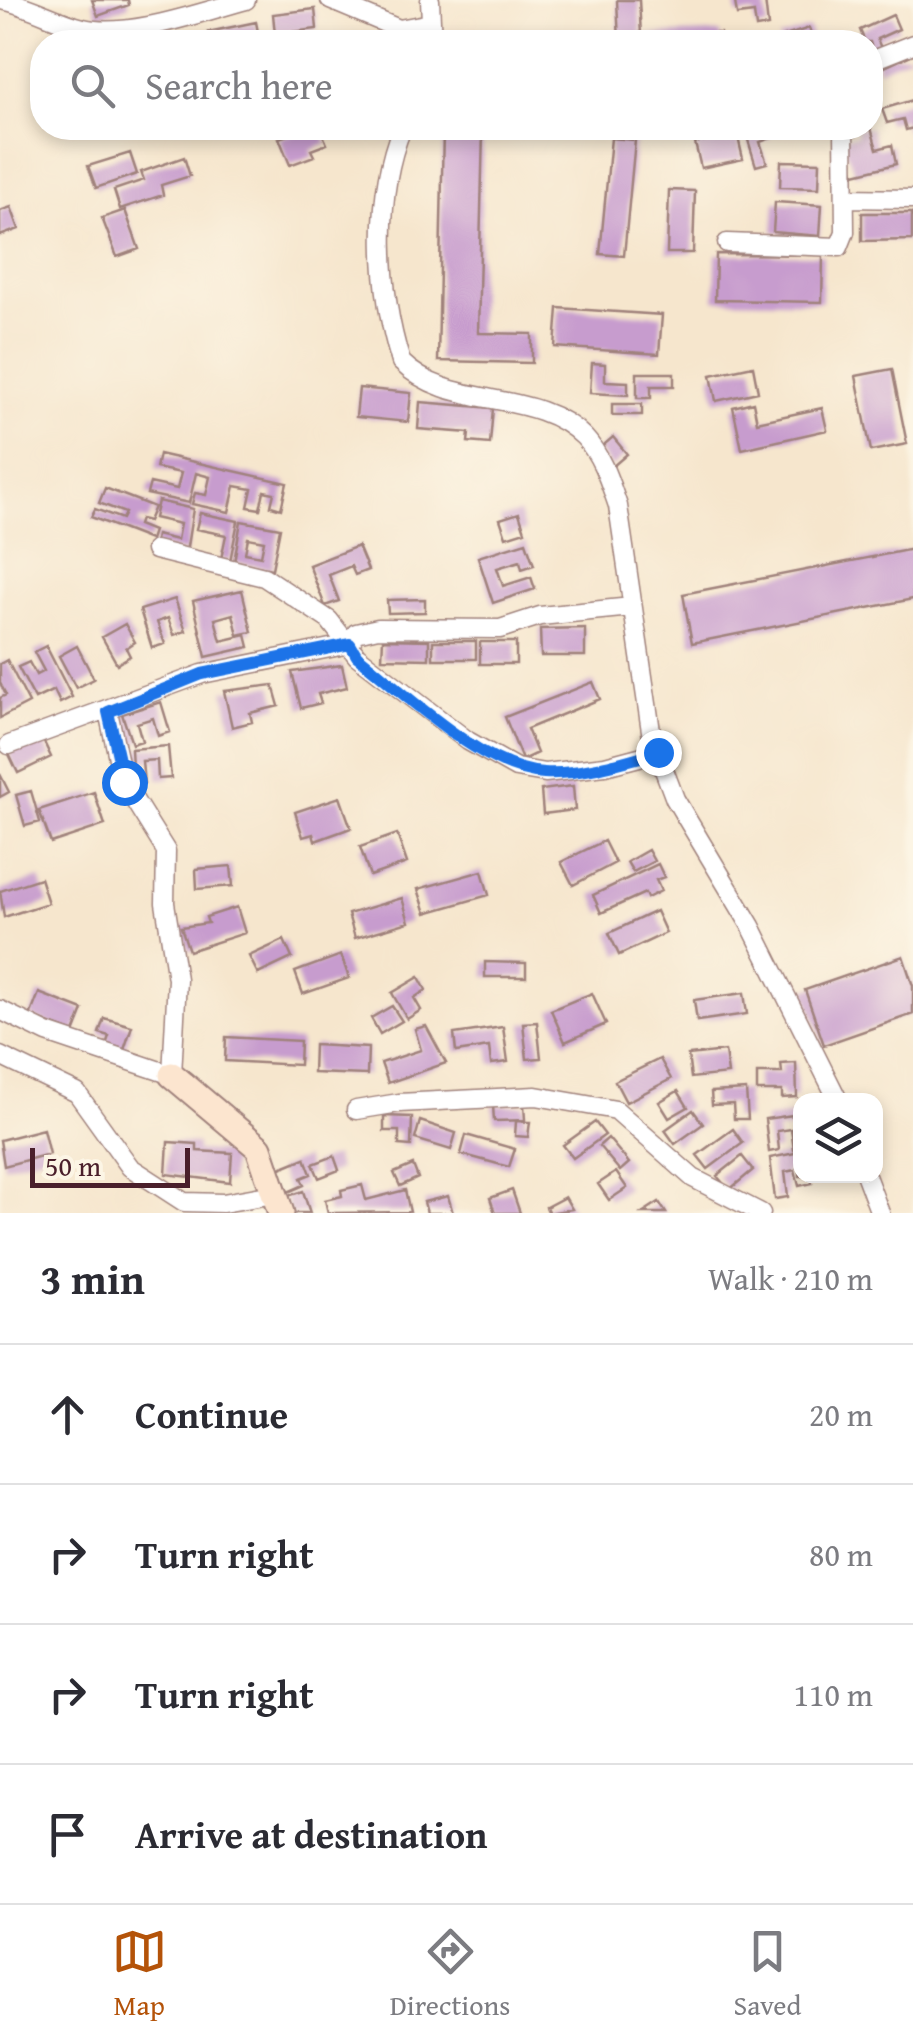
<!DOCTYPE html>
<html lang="en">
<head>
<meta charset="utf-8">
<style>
	:root { --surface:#fff; --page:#f2f2f3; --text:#2b2b33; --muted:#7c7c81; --line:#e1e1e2; --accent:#b45309 }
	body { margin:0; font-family:"Gentium Book Plus",serif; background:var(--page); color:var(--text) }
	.controls { position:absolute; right:30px; bottom:30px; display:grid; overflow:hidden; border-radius:20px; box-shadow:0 5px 15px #0003 }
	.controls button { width:90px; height:90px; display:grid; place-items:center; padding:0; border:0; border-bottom:2px solid var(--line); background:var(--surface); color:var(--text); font:50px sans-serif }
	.scale { position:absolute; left:30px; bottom:25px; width:160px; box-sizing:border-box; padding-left:10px; border:5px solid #4a1f2b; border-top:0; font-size:28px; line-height:35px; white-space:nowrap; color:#4a1f2b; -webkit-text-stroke:8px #fcf5e5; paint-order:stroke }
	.stop { position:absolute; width:30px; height:30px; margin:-22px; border:8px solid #1a73e8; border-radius:50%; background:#fff }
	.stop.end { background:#1a73e8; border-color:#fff; box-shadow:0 2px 10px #0008 }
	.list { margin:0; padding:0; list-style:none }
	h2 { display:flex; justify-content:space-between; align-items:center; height:130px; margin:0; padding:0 40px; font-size:42px }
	h2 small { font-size:32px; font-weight:400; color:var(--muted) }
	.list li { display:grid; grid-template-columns:65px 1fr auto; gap:30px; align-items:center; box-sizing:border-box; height:140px; padding:0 40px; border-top:2px solid var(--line) }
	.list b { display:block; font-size:38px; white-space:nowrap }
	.list em { font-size:32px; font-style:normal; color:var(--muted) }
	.icon { flex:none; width:55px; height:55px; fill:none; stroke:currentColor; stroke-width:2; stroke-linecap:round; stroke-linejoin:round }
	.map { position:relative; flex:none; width:913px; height:1213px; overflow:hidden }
	.search { position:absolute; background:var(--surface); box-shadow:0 5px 15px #0003; left:30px; right:30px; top:30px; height:110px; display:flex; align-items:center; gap:25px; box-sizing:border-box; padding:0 35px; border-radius:40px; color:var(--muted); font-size:38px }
	.sheet { height:690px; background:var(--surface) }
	nav { display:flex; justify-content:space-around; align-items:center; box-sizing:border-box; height:140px; border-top:2px solid var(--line); background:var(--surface); font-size:28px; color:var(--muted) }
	nav a { display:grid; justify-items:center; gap:5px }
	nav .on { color:var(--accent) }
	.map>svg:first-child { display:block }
	.building { fill:#c79cce; fill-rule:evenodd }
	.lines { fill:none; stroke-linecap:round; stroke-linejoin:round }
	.street-casing { stroke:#a0827c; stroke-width:21 }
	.secondary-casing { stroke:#a0827c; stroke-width:29 }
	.street { stroke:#fff; stroke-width:18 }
	.secondary { stroke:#fce5cf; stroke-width:25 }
	.route { stroke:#1a73e8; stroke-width:12 }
</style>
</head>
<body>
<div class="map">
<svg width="913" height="1213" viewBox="0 0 913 1213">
	<rect width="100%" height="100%" fill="#fcf5e5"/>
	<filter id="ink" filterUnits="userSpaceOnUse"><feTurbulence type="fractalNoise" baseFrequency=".01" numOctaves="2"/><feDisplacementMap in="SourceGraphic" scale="20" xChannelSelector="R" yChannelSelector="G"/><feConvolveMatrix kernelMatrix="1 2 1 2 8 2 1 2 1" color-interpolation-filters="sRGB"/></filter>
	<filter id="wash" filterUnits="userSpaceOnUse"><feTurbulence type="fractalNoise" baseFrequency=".0048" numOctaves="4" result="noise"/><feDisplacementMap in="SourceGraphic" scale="40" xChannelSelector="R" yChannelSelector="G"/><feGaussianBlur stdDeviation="2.25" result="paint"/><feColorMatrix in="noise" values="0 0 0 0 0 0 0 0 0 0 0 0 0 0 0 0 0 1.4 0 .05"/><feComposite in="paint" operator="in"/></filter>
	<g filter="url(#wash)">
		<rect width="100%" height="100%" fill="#f6e6cd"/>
		<g id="blocks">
			<path class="building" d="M92,0H128L129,5L98,16Z
				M617,0H639L641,35L720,33L721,42H619Z
				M765,0L768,26L756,28L754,13L737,15L735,2Z
				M315,9L317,29L275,34L273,14Z
				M893,15L899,29L877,39L884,55L913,54L878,70L870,42H865L860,30Z
				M256,22L260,42H210L208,32Z
				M809,28L814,42H781L779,38Z
				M913,100V128L906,130L903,119L887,123L882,109Z
				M307,128H320L327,144L311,150L314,156L290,165L279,138Z
				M767,128L771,138L760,142L767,163L756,166L745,130Z
				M857,128H871L877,149L892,145L896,164L855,174L841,137L856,136Z
				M443,130H483L478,333L532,334V363L438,361Z
				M737,133L743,159L701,168L695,143Z
				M611,138L635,140L624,256L600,254Z
				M130,153L137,174L96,188L88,166Z
				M184,157L190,176L161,185L163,195L120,209L114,190L144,180L141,172Z
				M781,161L820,162L819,188L780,187Z
				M669,190L695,191L693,253H667Z
				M775,202L822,205L820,236L773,232Z
				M11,207L19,229L0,236V211Z
				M125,210L139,249L117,257L102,218Z
				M862,213H912V240L862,241Z
				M716,254L823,255L822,302L715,300Z
				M558,308L662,315L659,354L555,347Z
				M592,363L605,364V381L628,382V395L590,393Z
				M753,366L758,392L716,401L711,375Z
				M892,369L907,444L871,451L856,376Z
				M637,373H674V386H651V398H637Z
				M359,388L411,393L408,422L356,417Z
				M420,402L493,408L490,444L468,442L469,433L418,429Z
				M753,402L757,422L822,408L827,430L742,449L733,407Z
				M612,404H642V415H612Z
				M613,437L627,454L612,467L598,450Z
				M159,454L287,483L281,509L271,506L274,493L264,491L260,509L248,507L252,489L235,486L229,512L192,504L195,493L206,495L210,477L196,473L189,503L147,494L150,483L177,489L181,473L156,468Z
				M105,488L154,507L148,521L140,519L138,525L153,531L150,540L91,517L95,509L122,519L125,513L99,503Z
				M158,501L193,509L186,553L154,545L156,535L177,540L180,524L154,518Z
				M200,513L238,521L230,561L221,559L226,535L196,529Z
				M519,513L525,531L506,537L500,519Z
				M241,521L280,528L272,569L234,562ZM248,538L264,541L261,556L245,553Z
				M526,542L534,565L522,569L520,561L497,568L503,586L531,577L535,589L493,603L478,557Z
				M358,546L368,570L355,575L351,566L329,575L339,601L325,606L309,565Z
				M913,549V599L692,643L683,594Z
				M242,590L252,632L238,635L233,614L215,619L221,641L246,635L249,647L206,657L193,601Z
				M175,599L186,631L174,635L168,618L157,622L165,644L152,648L140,610Z
				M425,599V612L388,613L387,600Z
				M125,624L135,642L126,648L130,656L117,664L102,637Z
				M585,628V656H541L540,629Z
				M383,639L429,640V659L382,658Z
				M433,641H476V659H433Z
				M480,642H516V664H480Z
				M46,646L72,697L60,703L54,690L35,699L18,667L29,662L36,675L44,671L34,652Z
				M77,646L94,679L76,688L59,656Z
				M7,660L29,703L0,718V698L6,695L0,683V664Z
				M342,665L347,687L318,694L321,703L301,708L292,672Z
				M593,682L600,699L527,729L537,753L522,760L505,717Z
				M273,685L279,706L250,713L252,722L232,727L224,691Z
				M161,702L170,732L158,736L153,718L137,723L142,741L132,744L122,714Z
				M42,738L51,757L18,773L9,754Z
				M168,746L171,778L158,779L157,760L142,761L144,783L133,784L131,749Z
				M0,774L9,792L0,797Z
				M573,786L575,810L543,814L541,790Z
				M31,791L40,822L25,826L16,795Z
				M94,792L105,825L51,843L39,810Z
				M340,797L351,828L315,841L313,834L303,837L295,812Z
				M397,834L407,863L370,876L360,847Z
				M604,841L615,863L573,885L561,862Z
				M648,850L654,861L633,872L627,862Z
				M658,864L664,877L656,880L661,891L647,898L645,893L601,913L593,895Z
				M231,866L233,886L197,889L196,869Z
				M482,871L489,895L426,913L418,889Z
				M40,878L48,903L4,917L0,891Z
				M402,898L409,922L355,938L348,914Z
				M237,907L245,933L189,951L181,927L208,923L206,917Z
				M656,911L666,933L619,955L609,933Z
				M284,940L292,958L258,974L249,956Z
				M341,955L349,978L303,994L295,972Z
				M903,956L913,986V1014L824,1045L805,990Z
				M485,962L526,963V977H485Z
				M419,977L426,990L414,998L421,1010L407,1019L392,993Z
				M39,993L83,1010L74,1033L30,1016Z
				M592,993L606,1024L565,1042L551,1010Z
				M744,993L747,1014L697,1021L694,1000Z
				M392,1006L402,1021L380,1034L371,1018Z
				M104,1018L132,1026L124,1050L106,1045L109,1036L99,1033Z
				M537,1022L541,1058L527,1059L523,1023Z
				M426,1026L446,1063L388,1083L381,1063L421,1050L415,1029Z
				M503,1027L508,1062L491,1064L489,1047L456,1052L454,1034Z
				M226,1037L300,1041L299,1065L225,1061Z
				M314,1045L368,1048L367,1075L313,1073Z
				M725,1051L728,1074L691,1078L688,1055Z
				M660,1059L671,1079L626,1102L615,1081Z
				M796,1063L797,1097L782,1098V1091H757V1073H782L781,1064Z
				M746,1090L748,1119H734L733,1104L712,1105L711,1092Z
				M678,1091L688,1107L669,1118L659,1102Z
				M493,1105H524L525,1120L494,1121Z
				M693,1110L703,1124L675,1144L665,1130Z
				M800,1114V1149L794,1150L791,1129L777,1131L779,1150L769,1152L765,1119Z
				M384,1116L412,1117L411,1146L399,1145V1131H384Z
				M420,1121L456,1133L451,1150L415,1139Z
				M516,1121L530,1122L528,1137L515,1136Z
				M595,1122L605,1135L573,1158L563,1145Z
				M43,1129L49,1154L4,1166L0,1140Z
				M733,1129L743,1143L708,1169L697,1155Z
				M466,1135L515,1149L509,1167L461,1154Z
				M608,1138L629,1163L620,1171L599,1146Z
				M168,1142L197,1144V1151L232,1153L230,1182L166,1174Z
				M800,1152V1176H810L812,1183L799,1186L795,1170L785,1172L788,1197L775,1199L770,1158Z
				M334,1156L339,1170L319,1178L313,1164Z
				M742,1156L753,1170L729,1190L717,1176Z
				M305,1158L311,1174L301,1178L304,1185L288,1192L278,1169Z
				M413,1165L418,1178L400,1186L394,1173Z
				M616,1172L627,1188L609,1200L598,1184Z
				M362,1185L366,1200L405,1190L410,1212L328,1213L325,1200L342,1196L341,1190Z
				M512,1190L520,1213H495L490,1198Z
				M303,1191L310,1213H290L285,1197Z
				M448,1196L453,1213H427L424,1202Z
				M565,1197L572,1209L549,1213L546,1207Z
				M659,1202L666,1213H642Z"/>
		</g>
	</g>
	<g filter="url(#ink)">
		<use href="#blocks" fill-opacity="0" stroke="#a0827c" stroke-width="2.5"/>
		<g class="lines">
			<g class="street-casing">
				<path id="street" d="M2,0C31,6 55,21 83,28C128,39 201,12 246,0
					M330,0L399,29L431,23
					M430,0L432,42
					M870,61L913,44
					M402,128C374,196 379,292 401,362C450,411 535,387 584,437C602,456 610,483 618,506L652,738L675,799L751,926L838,1100
					M845,198L913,199
					M727,243L839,247L845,232L844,128
					M155,550L264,577L329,620L357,656L468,741L516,768L545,773L605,766L658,752
					M9,745L202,674L350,644L356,633L378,628L500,629L540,616L632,607
					M0,1010L47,1033L172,1075L177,979L165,903L166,851L123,782L108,711
					M0,1056L77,1093L130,1167L184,1202L223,1203L274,1194
					M356,1110L399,1103L536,1096L616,1110L693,1178L761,1213
					M866,1176L880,1213"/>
			</g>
			<g class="secondary-casing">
				<path id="secondary" d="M172,1075L259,1148L281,1213"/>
			</g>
			<use href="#street" class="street"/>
			<use href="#secondary" class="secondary"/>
		</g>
	</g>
	<g class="lines" filter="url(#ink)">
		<path class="route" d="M124,782L108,712L202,674L350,644L357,656C405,693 482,770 544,773C582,775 622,762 658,752"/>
	</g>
</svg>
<div class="controls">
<button><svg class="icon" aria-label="layers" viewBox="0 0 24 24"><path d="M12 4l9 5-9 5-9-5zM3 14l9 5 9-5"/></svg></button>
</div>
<div class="scale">50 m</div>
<div class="stop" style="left:124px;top:782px"></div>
<div class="stop end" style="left:658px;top:752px"></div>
<div class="search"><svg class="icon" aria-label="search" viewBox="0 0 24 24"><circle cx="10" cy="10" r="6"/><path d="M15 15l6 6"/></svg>Search here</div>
</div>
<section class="sheet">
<h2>3 min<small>Walk · 210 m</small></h2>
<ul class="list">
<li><svg class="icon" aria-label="ahead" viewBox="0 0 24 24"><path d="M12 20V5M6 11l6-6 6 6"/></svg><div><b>Continue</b></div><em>20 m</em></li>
<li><svg class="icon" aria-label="right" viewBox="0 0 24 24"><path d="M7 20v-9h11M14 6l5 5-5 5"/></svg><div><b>Turn right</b></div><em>80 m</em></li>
<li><svg class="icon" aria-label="right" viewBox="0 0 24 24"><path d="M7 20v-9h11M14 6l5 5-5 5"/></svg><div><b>Turn right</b></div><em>110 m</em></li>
<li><svg class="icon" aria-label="arrive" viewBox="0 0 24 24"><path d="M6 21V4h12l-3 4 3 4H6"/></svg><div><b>Arrive at destination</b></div></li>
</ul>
</section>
<nav>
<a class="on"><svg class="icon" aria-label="map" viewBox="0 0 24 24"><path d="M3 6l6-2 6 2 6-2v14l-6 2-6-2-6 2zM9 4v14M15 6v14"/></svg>Map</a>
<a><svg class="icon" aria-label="directions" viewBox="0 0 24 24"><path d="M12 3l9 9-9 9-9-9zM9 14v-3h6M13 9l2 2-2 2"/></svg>Directions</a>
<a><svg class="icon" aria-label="saved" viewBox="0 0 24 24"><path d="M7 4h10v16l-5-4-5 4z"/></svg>Saved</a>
</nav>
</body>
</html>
